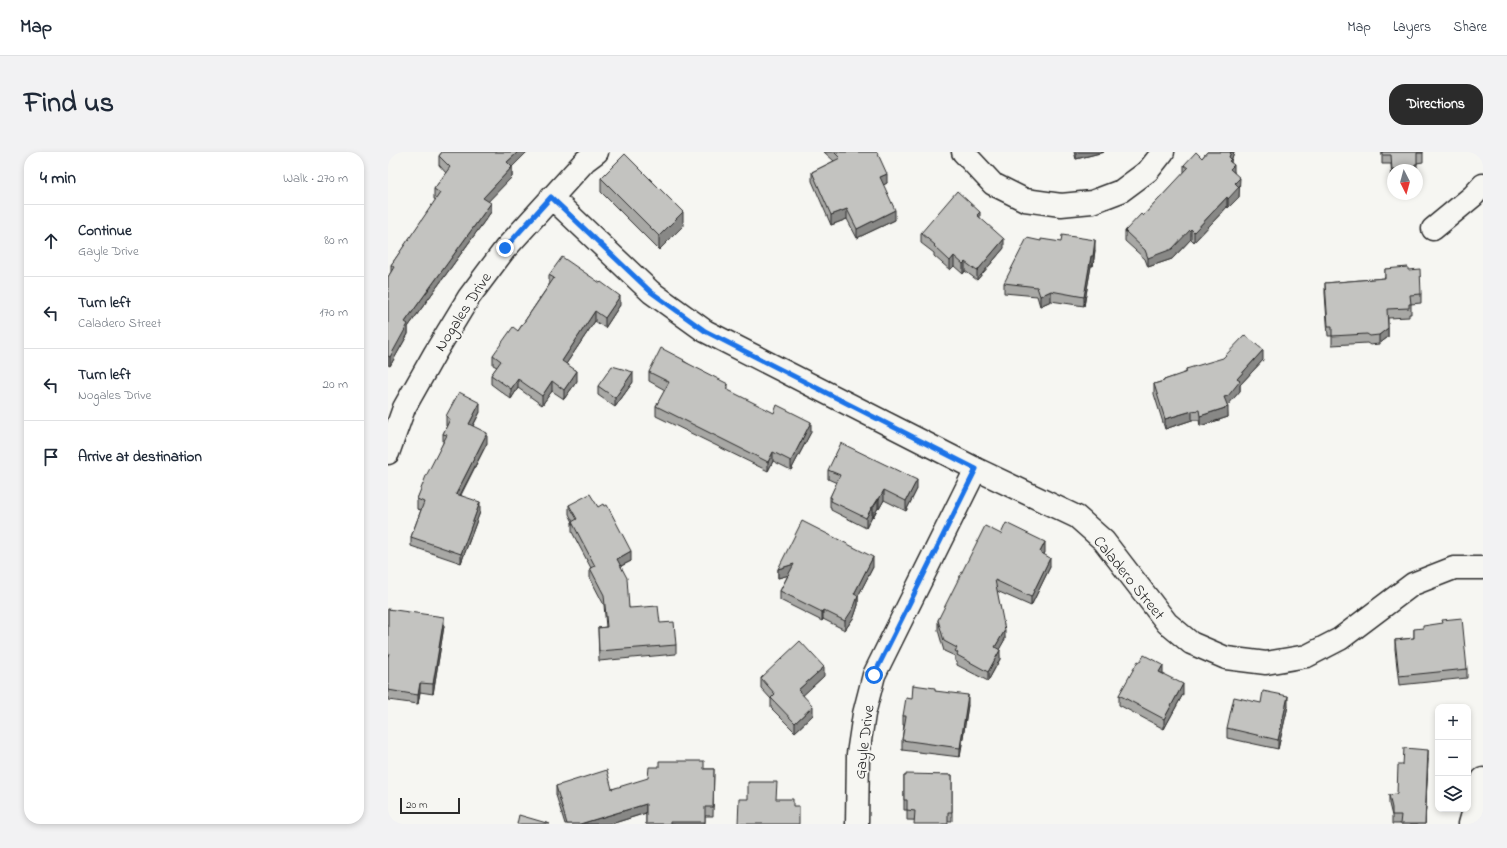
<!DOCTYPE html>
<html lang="en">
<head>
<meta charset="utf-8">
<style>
	:root { --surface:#fff; --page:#f2f2f3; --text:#1f2937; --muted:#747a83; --line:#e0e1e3; --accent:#2b2b2b }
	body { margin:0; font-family:"Indie Flower",sans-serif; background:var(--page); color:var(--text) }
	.controls { position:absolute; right:12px; bottom:12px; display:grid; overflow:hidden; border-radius:8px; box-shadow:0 2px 6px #0003 }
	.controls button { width:36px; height:36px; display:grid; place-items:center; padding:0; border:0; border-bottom:1px solid var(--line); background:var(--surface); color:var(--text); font:20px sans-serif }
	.compass { position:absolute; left:999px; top:12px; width:36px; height:36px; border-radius:50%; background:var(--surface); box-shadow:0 2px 6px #0003; rotate:174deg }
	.scale { position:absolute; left:12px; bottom:10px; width:60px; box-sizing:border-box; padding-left:4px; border:2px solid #2b2b2b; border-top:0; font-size:11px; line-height:14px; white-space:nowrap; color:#2b2b2b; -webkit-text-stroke:3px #f6f6f2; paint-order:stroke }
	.stop { position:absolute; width:12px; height:12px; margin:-9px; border:3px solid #1a73e8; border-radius:50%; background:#fff }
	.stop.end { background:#1a73e8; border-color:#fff; box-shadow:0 1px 4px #0008 }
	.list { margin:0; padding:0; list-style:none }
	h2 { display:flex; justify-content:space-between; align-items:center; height:52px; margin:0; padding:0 16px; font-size:17px }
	h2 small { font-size:13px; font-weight:400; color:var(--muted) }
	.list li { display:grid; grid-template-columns:26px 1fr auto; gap:12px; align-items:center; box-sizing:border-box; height:72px; padding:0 16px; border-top:1px solid var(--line) }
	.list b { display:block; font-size:15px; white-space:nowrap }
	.list p { margin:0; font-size:13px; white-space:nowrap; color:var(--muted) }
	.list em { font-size:13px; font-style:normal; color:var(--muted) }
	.icon { flex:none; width:22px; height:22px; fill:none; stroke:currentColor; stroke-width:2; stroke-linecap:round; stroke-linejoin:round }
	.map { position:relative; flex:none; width:1095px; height:672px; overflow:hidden; border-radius:16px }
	header { display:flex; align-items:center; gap:24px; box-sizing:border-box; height:56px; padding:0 20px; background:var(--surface); border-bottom:1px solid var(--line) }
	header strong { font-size:19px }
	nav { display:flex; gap:22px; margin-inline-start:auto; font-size:14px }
	.intro { display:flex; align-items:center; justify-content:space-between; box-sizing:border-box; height:96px; padding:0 24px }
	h1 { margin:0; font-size:28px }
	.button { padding:10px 18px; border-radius:16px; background:var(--accent); color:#fff; font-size:14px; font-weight:700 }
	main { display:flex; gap:24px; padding:0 24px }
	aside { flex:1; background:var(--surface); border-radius:16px; box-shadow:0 2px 6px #0003 }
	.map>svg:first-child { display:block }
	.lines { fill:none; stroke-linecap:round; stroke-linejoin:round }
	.street-casing { stroke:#2b2b2b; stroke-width:25 }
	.street { stroke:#f6f6f2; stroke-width:22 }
	.wall { fill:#a8a8a5; stroke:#2b2b2b }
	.shaded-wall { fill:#888886; stroke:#2b2b2b }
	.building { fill:#c3c3c0; stroke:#2b2b2b }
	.route { stroke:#1a73e8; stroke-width:5 }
	.labels { text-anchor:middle; stroke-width:4; stroke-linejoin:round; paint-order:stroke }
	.street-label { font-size:16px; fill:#2b2b2b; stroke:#f6f6f2 }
</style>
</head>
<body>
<header>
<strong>Map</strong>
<nav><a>Map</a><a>Layers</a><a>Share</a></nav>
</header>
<div class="intro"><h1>Find us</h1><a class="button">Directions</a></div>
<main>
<aside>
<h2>4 min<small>Walk · 270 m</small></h2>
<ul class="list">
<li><svg class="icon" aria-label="ahead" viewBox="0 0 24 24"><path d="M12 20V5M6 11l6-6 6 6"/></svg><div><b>Continue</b><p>Gayle Drive</p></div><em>80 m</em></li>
<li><svg class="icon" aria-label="left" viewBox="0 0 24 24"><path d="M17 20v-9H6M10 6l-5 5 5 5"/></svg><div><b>Turn left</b><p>Caladero Street</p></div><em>170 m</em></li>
<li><svg class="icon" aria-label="left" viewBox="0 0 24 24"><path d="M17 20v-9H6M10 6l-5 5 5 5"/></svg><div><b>Turn left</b><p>Nogales Drive</p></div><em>20 m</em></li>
<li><svg class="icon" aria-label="arrive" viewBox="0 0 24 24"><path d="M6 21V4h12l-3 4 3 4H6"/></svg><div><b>Arrive at destination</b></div></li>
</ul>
</aside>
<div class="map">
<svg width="1095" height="672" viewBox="0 0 1095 672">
	<rect width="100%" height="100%" fill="#f6f6f2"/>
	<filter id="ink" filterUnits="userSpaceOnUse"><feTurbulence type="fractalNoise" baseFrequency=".025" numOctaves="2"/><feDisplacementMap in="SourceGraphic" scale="8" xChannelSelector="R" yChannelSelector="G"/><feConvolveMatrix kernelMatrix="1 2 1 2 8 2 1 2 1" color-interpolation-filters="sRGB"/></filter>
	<g filter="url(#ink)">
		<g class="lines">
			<g class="street-casing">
				<path id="street" d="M575,0L605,32L637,48L673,53L704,50L733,39L760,19L775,0
					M163,45L263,140L317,179L588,317L689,365L716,389L779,471L803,491L838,506L878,511L919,504L952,487L1025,432L1066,416H1095
					M1045,77L1085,44L1095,33
					M0,301L16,256L47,201L81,145L117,97L197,9L209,0
					M469,672L470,602L476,562L486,523L588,317
					M1082,672L1095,627"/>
			</g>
			<use href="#street" class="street"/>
		</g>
		<path class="wall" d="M54,0H139L124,15V25L100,49L103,60L20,175V182L2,214L0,213V125L3,120V113L48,48L46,47V37L58,21L51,13V4Z
			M436,0H489L499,31L495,33L507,68L469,86L459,67L443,73L424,29V20L446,9Z
			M686,0H716L688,7Z
			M819,0H846L843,9V10L846,20L852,35L851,36V45L840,56L839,55L806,90L803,87L784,107L760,115L757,107L737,89V79L755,64L796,21V13L814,6Z
			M994,0H1035V10L1029,11V18H1005V29H1004L1003,12H994Z
			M213,26L295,74L271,98L213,40Z
			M592,66L616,96L589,128L577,119L575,122L566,114L562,118L546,104V101L533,91V81Z
			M653,89L707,98L705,114H703L696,154L663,149L652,154L649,144L616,141V131Z
			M997,117L1020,118L1033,142V151L1023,152V162H1021V165L1000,166V185L991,192L982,193L979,191L944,193V184H940L937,141V131L997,126Z
			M161,123L232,153L217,176L207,169L178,212L189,229L176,247L164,239L154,253L130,236L123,247L103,232V223L109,215L105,213V203L130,179L161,133Z
			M875,208L852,233V239L839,253L840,265L812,274L811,268H804L777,277L766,242V232L776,229V228L798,221V217Z
			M296,209L340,239L423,280L403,318L385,309L380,319L268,264V254L277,238L261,229V220Z
			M245,230L227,255L210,243V234Z
			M92,260L85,274L99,291L73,343L92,360L73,411L23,394V385L33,358L29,357V347L55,291V282L59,274H58V264Z
			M440,318L529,337L518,359L496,348L491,357L490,356L485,365L484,364L478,376L443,358V355H442V345L449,331L440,327Z
			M181,353L210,355L243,409L233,414L241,456L272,471L288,493V502L211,509L210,476L218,475L216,453L202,426V416H203L184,380V370H185L181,362Z
			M613,382L657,400L656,402L662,415L643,454L609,439L617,487L611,497L612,507L600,529L569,513V510L567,509V504L556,499L550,478V468Z
			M485,415L470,444V453L466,465L457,478L435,467L434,469L392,448V439L400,423L390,426V417Z
			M0,457L56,474L45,542L32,540L30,552L0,548Z
			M1026,477L1079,517V526L1011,533L1007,497V488L1026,486Z
			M775,522L795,542L776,577L731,553V543Z
			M436,524L415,543L425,563L407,580L383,556V547L373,536V526Z
			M547,539L580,553L572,605L514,598V588L516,573H515V564L524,547Z
			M900,554L890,597L839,586V576Z
			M1040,607L1037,672H1004V664L1001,652V643L1009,642L1015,613Z
			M316,617H326L325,664H317V672H258V661L223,672H177L168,643V634L224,637Z
			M564,623V669L519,668V658H516V624Z"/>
		<path class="shaded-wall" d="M130,0H139L119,20V10Z
			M688,0H716L688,7Z
			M843,0H846L843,9V15L846,13V22L842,26L841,5Z
			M124,15V25L95,55V46Z
			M499,22V31L492,35V25Z
			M852,26L851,45L840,56V47L847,31Z
			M839,45V55L806,90V80Z
			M103,51V60L20,175V182L2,214V205L17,170Z
			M459,57V67L443,73V63Z
			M507,58V68L469,86V77Z
			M295,60V74L271,98V84Z
			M592,60V69L589,63Z
			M803,77V87L784,107L760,115V106Z
			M616,87V96L589,128V119Z
			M707,88V98L705,114V104Z
			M566,104V114L562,118V109Z
			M703,104V114L696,154V145Z
			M577,110V119L575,122V112Z
			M663,139V149L652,154V144Z
			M232,144V153L217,176V166Z
			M207,159V169L174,218V209Z
			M1000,176V185L991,192V183Z
			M875,198V208L852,233V239L840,253L836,254V245L849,227Z
			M189,219V229L176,247V238Z
			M245,220V230L227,255V246Z
			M130,227V236L123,247V237Z
			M164,229V239L154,253V244Z
			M340,232V242L338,237Z
			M92,251V260L81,281V272Z
			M840,255V265L812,274V264Z
			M804,259V268L777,277V267Z
			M423,270V280L403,318V309Z
			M99,281V291L68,351V342Z
			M385,300V309L380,319V310Z
			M529,328V337L518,359V349Z
			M496,338V348L491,357V347Z
			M490,347V356L485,365V355Z
			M92,350V360L73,411V402Z
			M484,355V364L478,376V366Z
			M657,390V400L652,410V400Z
			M243,399V409L229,416V407Z
			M485,405V415L466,452V442Z
			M662,406V415L643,454V445Z
			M406,412V422L390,426V417Z
			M470,444V453L466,465L457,478V469Z
			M435,458V467L434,469V460Z
			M56,465V474L45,542V532Z
			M617,478V487L607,505V495Z
			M612,498V507L600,529V520Z
			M775,513V522L771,520Z
			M436,515V524L410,548V538Z
			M32,531V540L30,552V543Z
			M795,532V542L776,577V567Z
			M580,543V553L572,605V596Z
			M900,544V554L890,597V588Z
			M425,554V563L407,580V571Z
			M1040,598V607L1037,672Z
			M258,652V661L223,672H192Z"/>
		<path class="building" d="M54,0H130L119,10L124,15L95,46L103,51L17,170L20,172L2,205L0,204V125L6,115L3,113L52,41L46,37L62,15L51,4Z
			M446,0H489L499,22L492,25L507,58L469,77L459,57L443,63L424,20L452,6Z
			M808,0L814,6L819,0H843L841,5L843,7L841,9L846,13L842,17L852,26L847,31L851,35L840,47L839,45L806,80L803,77L784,97L760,106L757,98L737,79L753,62L755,64L800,16L796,13Z
			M994,0H1035V1H1029V12H1027V18H1005V19H1004L1003,3H994Z
			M237,2L295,60L271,84L213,26Z
			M569,39L592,60L589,63L616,87L589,119L577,110L575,112L566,104L562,109L546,94L547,93L533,81Z
			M674,83L707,88L705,104H703L696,145L663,139L652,144L649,135L616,131L639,86L653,89V87L673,90Z
			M174,105L212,131L213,130L232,144L217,166L207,159L174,209L189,219L176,238L164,229L154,244L130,227L123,237L103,223L113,209L105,203L125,175L130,179L166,126L161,123Z
			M1020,115V118L1032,117L1033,142L1022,143L1023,152H1021V156L999,157L1000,176L991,183L982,184L979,182L944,184V174H940L937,131L997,126V117Z
			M857,183L875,198L849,227L852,229L840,244L836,245L840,255L812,264L811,258L804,259L777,267L766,232L776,229V228L799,220L798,217L835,206Z
			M273,196L296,208L295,209L340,232L338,237L386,261L389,253L423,270L403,309L385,300L380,310L268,254L281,230L261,220Z
			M224,214L245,220L227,246L210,234Z
			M71,240L92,251L81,272L99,281L68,342L92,350L73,402L23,385L36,350L29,347L38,324L59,283L55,282L62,267L58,264Z
			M453,291L529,328L518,349L496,338L491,347H490L485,355H484L478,366L443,349L444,346L442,345L452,323L440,318Z
			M202,342L210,355L215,352L216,354L219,353L243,399L229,407L239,426L241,456L270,454L272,471L286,470L288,493L211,499L210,476L219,475L216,443L202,416L207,414L184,370L189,367L181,353Z
			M414,369L485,405L466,442L470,444L466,455L457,469L435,458L434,460L392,439L406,412L390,417Z
			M618,371L657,390L652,400L662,406L643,445L607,428L617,478L607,495L612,498L600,520L569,503L570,501L567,499L569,496L556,489L550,468L597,374L613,382Z
			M0,457L56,465L45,532L32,531L30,543L0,538V505L1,501H0Z
			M1074,466L1079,517L1011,524L1007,488L1026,486V477L1035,476V474L1055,471L1054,468Z
			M412,489L436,515L410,538L425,554L407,571L383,546L387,542L373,526Z
			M756,503L775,513L771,520L795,532L776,567L731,543L750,509L752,510Z
			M525,533L547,536V539L580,543L572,596L514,588L518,564H515L518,546L524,547Z
			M875,539L900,544L890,588L839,576L846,545L873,551Z
			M1016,596L1040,598L1037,672H1012L1013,663H1004V656L1001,643L1009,642L1010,613H1015Z
			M271,609H316V617H326L325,655H317V670H282V672H258V652L192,672H179L168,634L219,618L224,637L260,626L261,615H271Z
			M518,622L564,623V660H560V672H526L527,659L519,658V648H516V624H518Z
			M360,630H389L388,647H405V654H411V672H350L351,647H360Z
			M131,663L162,672H129Z"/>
	</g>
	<g class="lines" filter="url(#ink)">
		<path class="route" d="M117,96L163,45L263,140L317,179L588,317L486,523"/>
	</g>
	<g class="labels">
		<g class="street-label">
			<text transform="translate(74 159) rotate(-57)" y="6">Nogales Drive</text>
			<text transform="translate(742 425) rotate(51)" y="6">Caladero Street</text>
			<text transform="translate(475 590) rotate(-83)" y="6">Gayle Drive</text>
		</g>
	</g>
</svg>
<div class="controls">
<button>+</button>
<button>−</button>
<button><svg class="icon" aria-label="layers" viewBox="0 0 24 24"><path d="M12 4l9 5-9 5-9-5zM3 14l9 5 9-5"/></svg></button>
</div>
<svg class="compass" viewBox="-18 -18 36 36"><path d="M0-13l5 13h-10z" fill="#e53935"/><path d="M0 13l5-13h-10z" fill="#747a83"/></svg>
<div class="scale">20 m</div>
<div class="stop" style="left:486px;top:523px"></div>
<div class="stop end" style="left:117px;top:96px"></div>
</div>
</main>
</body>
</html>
